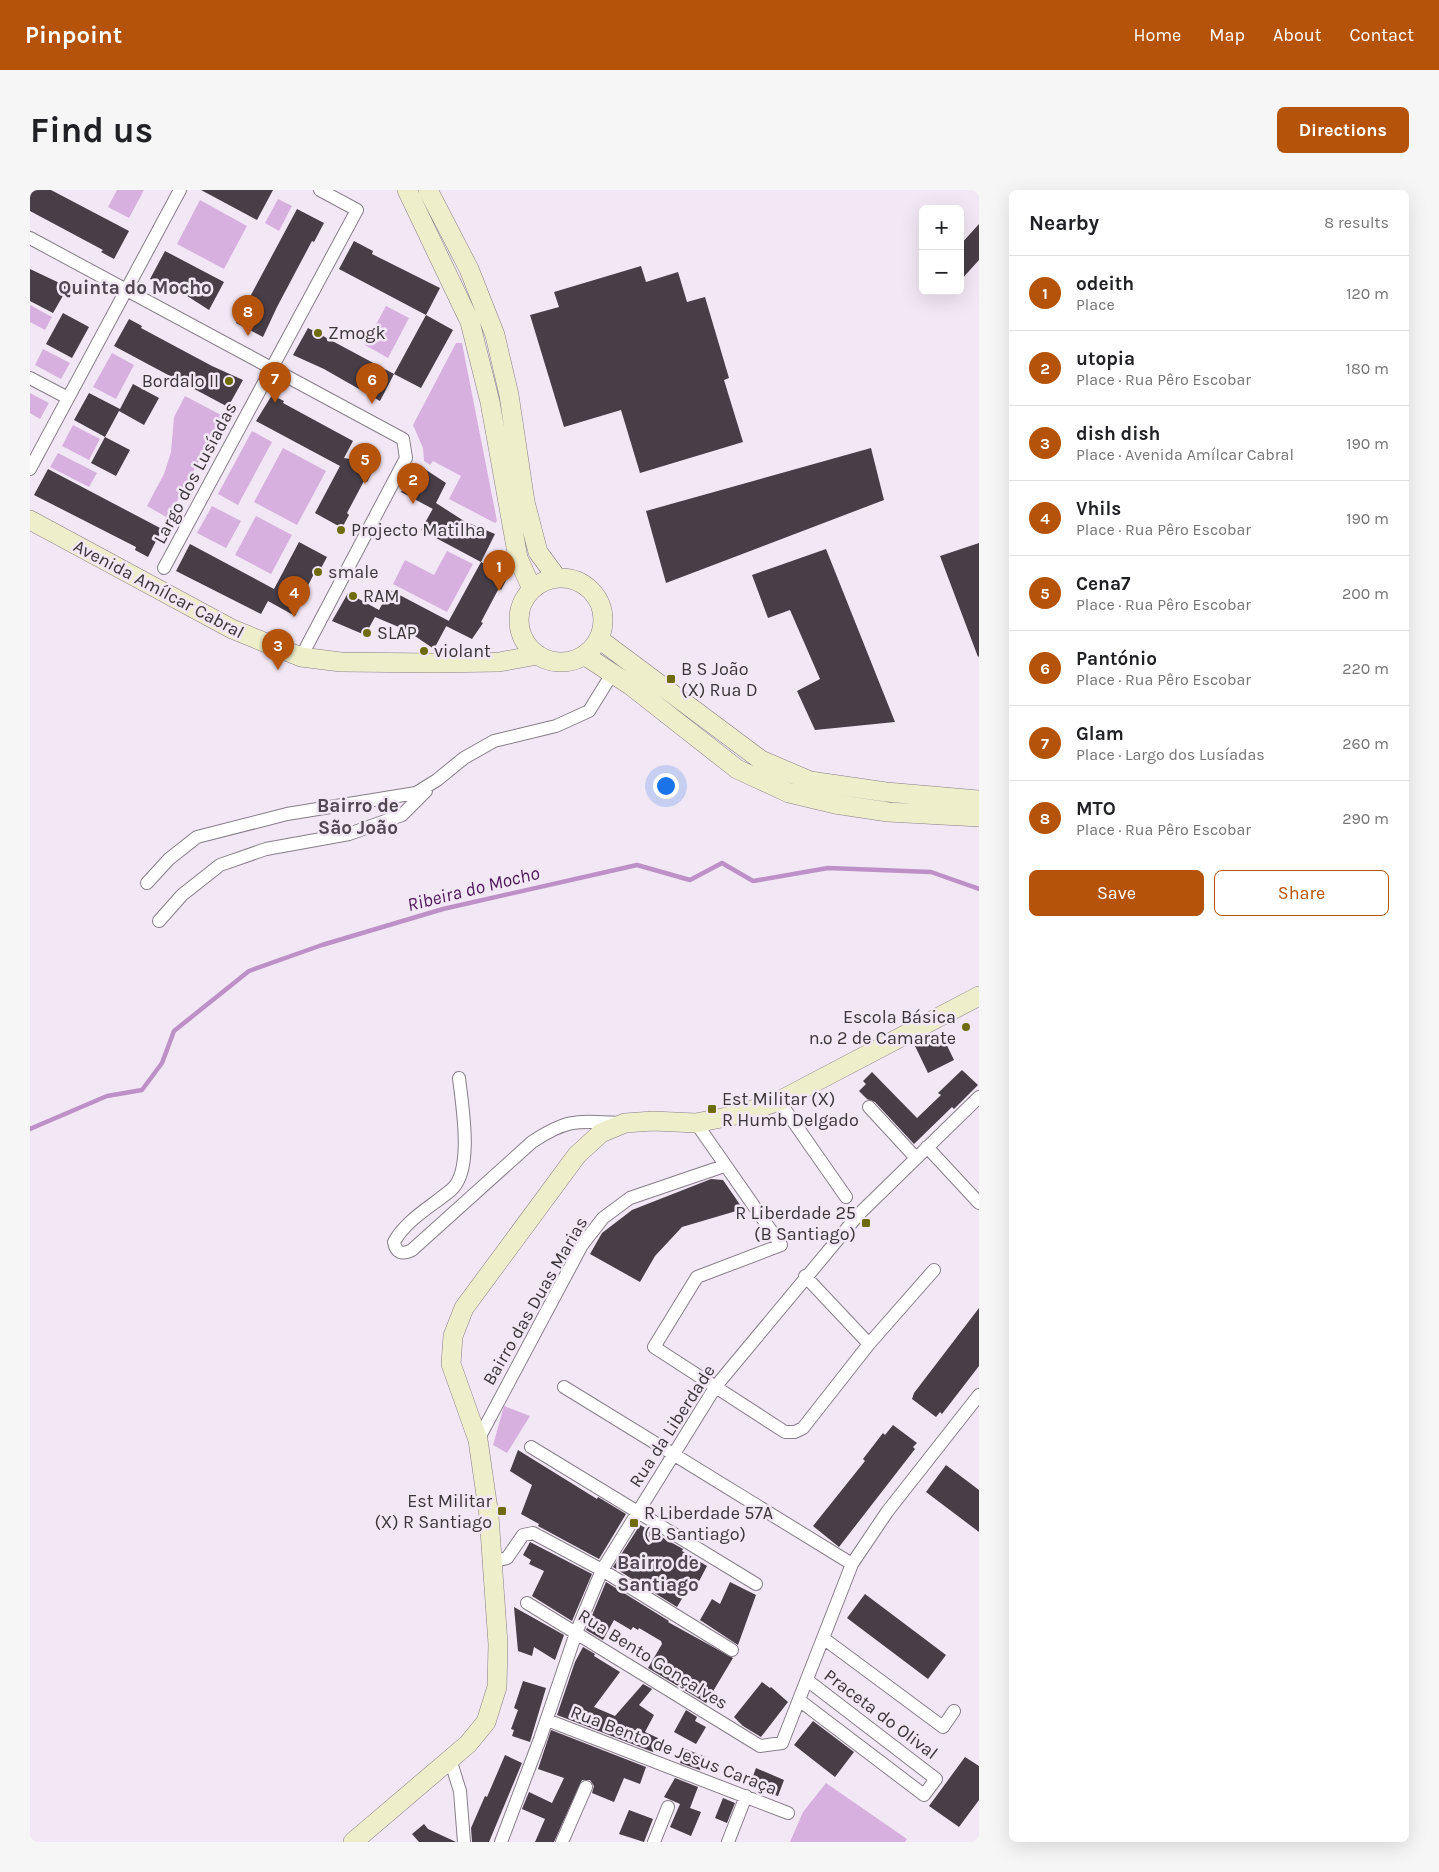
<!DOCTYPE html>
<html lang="en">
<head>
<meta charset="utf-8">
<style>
	:root { --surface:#fff; --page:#f6f6f6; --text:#202124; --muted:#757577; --line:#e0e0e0; --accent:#b45309 }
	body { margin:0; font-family:Karla,sans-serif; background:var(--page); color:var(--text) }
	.controls { position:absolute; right:15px; top:15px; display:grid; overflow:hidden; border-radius:8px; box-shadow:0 5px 20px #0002 }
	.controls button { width:45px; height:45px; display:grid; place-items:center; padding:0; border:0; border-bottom:1px solid var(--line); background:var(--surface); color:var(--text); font:25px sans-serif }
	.you { position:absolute; left:635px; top:595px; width:18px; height:18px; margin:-12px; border:4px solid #fff; border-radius:50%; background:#1a73e8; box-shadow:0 0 0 8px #1a73e833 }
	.badge { display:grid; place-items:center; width:32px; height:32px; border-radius:50%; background:var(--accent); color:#fff; font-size:16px; font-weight:700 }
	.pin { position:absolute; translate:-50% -41px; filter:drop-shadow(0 1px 2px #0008) }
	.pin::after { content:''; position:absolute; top:26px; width:18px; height:15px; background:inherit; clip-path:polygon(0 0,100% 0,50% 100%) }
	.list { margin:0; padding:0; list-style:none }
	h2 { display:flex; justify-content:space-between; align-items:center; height:65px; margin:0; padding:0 20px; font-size:21px }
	h2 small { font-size:16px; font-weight:400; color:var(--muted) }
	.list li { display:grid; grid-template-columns:32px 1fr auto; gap:15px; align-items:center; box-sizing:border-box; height:75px; padding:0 20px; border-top:1px solid var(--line) }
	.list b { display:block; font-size:19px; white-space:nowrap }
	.list p { margin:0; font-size:16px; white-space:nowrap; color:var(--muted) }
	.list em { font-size:16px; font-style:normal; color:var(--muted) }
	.actions { display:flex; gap:10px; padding:15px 20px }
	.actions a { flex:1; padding:11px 0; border:1px solid var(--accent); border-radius:8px; text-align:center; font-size:18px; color:var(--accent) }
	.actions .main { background:var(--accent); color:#fff }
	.map { position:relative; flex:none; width:949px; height:1652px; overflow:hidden; border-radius:8px }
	header { display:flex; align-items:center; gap:30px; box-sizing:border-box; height:70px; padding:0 25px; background:var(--accent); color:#fff }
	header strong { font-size:24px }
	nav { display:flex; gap:28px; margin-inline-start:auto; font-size:18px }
	.intro { display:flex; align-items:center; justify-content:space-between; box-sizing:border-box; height:120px; padding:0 30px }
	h1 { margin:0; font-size:35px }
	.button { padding:12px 22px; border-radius:8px; background:var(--accent); color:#fff; font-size:18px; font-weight:700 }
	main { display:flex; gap:30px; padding:0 30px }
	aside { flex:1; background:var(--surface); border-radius:8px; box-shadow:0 5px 20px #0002 }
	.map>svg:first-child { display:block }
	.green { fill:#d8b0e0 }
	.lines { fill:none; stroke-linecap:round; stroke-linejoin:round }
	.stream { stroke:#bd91c7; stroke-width:4.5 }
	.building { fill:#473e48 }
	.street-casing { stroke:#877e89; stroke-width:14 }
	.secondary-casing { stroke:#877e89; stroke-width:20 }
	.street { stroke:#fff; stroke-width:12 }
	.secondary { stroke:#efeecb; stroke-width:19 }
	.poi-dot { fill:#6d6b0a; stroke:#f2e7f4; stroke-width:2 }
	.labels { text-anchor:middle; stroke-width:5; stroke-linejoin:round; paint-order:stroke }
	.poi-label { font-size:18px; fill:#3a363a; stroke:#f2e7f4; text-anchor:start }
	.street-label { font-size:18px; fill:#3a363a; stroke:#f2e7f4 }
	.neighbourhood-label { font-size:19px; font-weight:bold; fill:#504852; stroke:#f2e7f4 }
	.water-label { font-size:19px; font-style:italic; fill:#4e1759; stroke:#f2e7f4 }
</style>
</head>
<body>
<header>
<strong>Pinpoint</strong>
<nav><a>Home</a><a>Map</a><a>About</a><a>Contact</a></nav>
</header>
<div class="intro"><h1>Find us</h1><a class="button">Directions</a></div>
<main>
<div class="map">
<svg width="949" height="1652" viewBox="0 0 949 1652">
	<rect width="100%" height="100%" fill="#f2e7f4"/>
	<path class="green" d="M87,0H114L99,28L78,17Z
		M248,9L262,16L249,41L235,33Z
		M170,10L217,36L194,79L147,54Z
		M0,115L22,127L15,140L0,132Z
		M356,116L379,128L358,168L335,155Z
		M426,153H432L467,331L465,333L419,309L431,286L403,271L400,275L394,271L393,258L383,235Z
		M13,159L40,173L31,189L5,175Z
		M82,163L104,175L86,209L63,197Z
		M0,203L19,213L10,229L0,223Z
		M155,206L193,226L138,328L117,316L134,284L141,262L144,227Z
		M43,235L70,249L59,270L32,256Z
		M222,241L242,252L208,315L188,304Z
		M253,258L296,281L267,335L224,312Z
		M28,263L67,283L59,297L20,277Z
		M182,316L211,331L196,358L167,343Z
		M226,326L262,345L241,384L205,365Z
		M417,361L443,374L417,422L363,394L375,370L404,385Z
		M474,1216L500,1226L477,1263L463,1255Z
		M796,1593L877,1649L875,1652H760L773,1622Z"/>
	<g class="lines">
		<path class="stream" d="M0,939L77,906L112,900L132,873L144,841L219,781L292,755L413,719L607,675L660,690L692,673L723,691L798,678L901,682L949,699"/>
	</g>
	<path class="building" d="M0,0H21L99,41L84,69L71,62L73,60L0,21Z
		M171,0H243L227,30Z
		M267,19L294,33L284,52L282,51L247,117L233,147L206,133Z
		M949,34V70L930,91V55Z
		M324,51L343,61L342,64L410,98L396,125L309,79Z
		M135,61L194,92L179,120L151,102L120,89Z
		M611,76L616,92L648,82L657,112L675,107L699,188L694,190L713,252L610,283L591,220L534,237L500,125L529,117L524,102Z
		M0,79L38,97L23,123L0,111Z
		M33,123L59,137L42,168L16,154Z
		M396,125L423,140L391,198L364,184Z
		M99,129L112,136L111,138L182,176L213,190L198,217L84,156Z
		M278,138L364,184L350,211L294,179L263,165Z
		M103,194L129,208L114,235L89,221L75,247L44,230L59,203L90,219Z
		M242,205L254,211L253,213L323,251L314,268L327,270L344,279L337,292L334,291L317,323L319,325L312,338L285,323L310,276L226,231Z
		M75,247L100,260L86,286L61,273Z
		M841,258L854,310L636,393L616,321Z
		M387,274L416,293L403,319L371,302Z
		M18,279L132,339L118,367L105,360L106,357L4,305Z
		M406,313L434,331L465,344L451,372L478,387L471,400L469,398L451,432L453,433L442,449L416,436L451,372L391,340Z
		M269,352L297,367L290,380L287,378L270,411L272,412L265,426L238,411L231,424L146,381L160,354L244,399Z
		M949,353V466L948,467L910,366Z
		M796,359L865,532L785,540L767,501L790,489L760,420L738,428L722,385Z
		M360,400L419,431L404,459L376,440L345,427L335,445L302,431L318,403L349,420Z
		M911,843L924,870L898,883L885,856Z
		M932,880L948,895L924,919L922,917L884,954L845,912L837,909L829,901L836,894L833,891L842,882L887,928L911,905L908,903Z
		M681,989L693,990L713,1019L652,1037L625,1066L610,1092L560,1064L572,1043L602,1020Z
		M949,1118V1176L912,1224L910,1222L906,1227L882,1209L884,1203Z
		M863,1235L887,1253L883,1257L885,1259L809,1357L783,1336L835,1271L833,1269L853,1243L855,1245Z
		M488,1260L567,1309L568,1307L596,1324L569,1369L508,1336L509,1334L491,1324L502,1295L480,1281Z
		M916,1275L949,1300V1342L896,1302Z
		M610,1335L653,1359L652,1361L677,1376L667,1395L662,1392L647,1417L583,1377Z
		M500,1352L562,1384L542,1431L502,1406L514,1381L499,1374L501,1370L493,1365Z
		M576,1392L639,1431L638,1432L703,1468L676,1513L618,1478L632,1454L631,1451L609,1438L608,1440L603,1437L601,1440L584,1430L573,1450L556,1440Z
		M700,1392L726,1405L708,1455L670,1430L682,1409L690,1414Z
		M835,1404L916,1465L898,1489L817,1428Z
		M484,1417L534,1445L525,1470L504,1457L502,1466L488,1461Z
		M553,1457L565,1464L564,1466L590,1482L564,1517L585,1526L613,1494L622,1499L609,1515L624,1525L615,1542L628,1548L623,1562L527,1525L545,1472Z
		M493,1491L516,1498L500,1552L482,1546L484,1540L481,1539L488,1520L484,1518Z
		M732,1492L740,1498L741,1497L758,1512L731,1547L713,1536L704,1527Z
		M656,1520L667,1527L665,1531L676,1537L666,1554L644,1542Z
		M783,1531L824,1562L805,1587L764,1555Z
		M521,1540L616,1577L610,1594L594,1588L584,1612L562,1603L564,1596L560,1590H552L524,1652H505L515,1629L492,1619L499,1602L522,1613L534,1588L508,1579Z
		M655,1559L676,1567L670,1580L650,1573Z
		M475,1565L492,1573L459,1652H442L441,1638L455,1606L457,1607Z
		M935,1567L949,1576V1610L929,1637L899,1616Z
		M726,1578L754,1590L748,1606L719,1597Z
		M645,1588L668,1597L660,1618L671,1622L661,1646L640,1637L650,1614L634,1607Z
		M693,1608L705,1613L697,1633L685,1628Z
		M599,1620L623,1629L614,1652L589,1644Z
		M394,1634L398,1639L426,1652H389L382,1644Z"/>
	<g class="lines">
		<g class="street-casing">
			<path id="street" d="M0,48L373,249L376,268L271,467
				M0,188L38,208
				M0,279L150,0
				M134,378L327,20L290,0
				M117,693L139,669L167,647L257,624L386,603L407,590L434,568L464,551L526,536L559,521L582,484
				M129,731L152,705L190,675L236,659L319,644L372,625L396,601
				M429,888C432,915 444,981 421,1000C402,1016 376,1030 364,1052C366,1063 372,1065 382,1060L502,952C538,928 548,931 590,933
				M749,911L816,1007
				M839,917L886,968
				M666,933L751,1055L667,1087L624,1157L755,1242H765L773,1238L839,1154L904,1080
				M897,957L949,1013
				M775,1086L839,1154
				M534,1197L822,1374
				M448,1250L552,1055L573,1028L600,1008L694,976
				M501,1257L726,1394
				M462,1372L477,1368L493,1345L503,1343L572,1380L702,1460
				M497,1413L730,1556L752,1553L822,1374L857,1322L949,1205
				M793,1448L913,1537L924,1521
				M769,1510L894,1605L906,1589L777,1490
				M517,1530L758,1623
				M420,1569L430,1601L434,1652
				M471,1652L510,1549L546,1443L572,1380L686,1196L829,1024L949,907
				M532,1652L556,1597
				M624,1652L638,1617
				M698,1652L716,1606"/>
		</g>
		<g class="secondary-casing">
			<path id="secondary" d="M377,0L440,132L460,212L488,368L502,399
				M398,0L439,79L465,145L479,205L495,312L508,362L527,388
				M0,330L202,439L271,467L311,472L404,473L469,472L508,465
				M489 430a42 42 0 1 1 84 0a42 42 0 1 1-84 0Z
				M569,449L731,570L780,591L856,602L949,610
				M554,465L600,495L707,579L759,603L805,614L858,622L949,627
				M323,1652L438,1554L456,1532L467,1497L468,1454L459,1326L448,1250L421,1174L423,1146L434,1118L547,965L571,943L595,933L623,931L666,933L711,924L749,911L949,806"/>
		</g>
		<use href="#street" class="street"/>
		<use href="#secondary" class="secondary"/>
	</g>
	<g class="poi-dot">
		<circle cx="288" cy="143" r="5"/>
		<circle cx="199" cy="191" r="5"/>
		<circle cx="311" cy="340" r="5"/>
		<circle cx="288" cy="382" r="5"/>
		<circle cx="323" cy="406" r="5"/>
		<circle cx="337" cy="443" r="5"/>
		<circle cx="394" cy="461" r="5"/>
		<rect x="636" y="484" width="10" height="10" rx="2.5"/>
		<circle cx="936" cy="837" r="5"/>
		<rect x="677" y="914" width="10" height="10" rx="2.5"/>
		<rect x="831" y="1028" width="10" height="10" rx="2.5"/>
		<rect x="467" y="1316" width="10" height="10" rx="2.5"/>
		<rect x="599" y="1328" width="10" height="10" rx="2.5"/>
	</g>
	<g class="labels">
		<g class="poi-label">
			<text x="298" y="149">Zmogk</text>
			<text x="189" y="197" text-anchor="end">Bordalo II</text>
			<text x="321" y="346">Projecto Matilha</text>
			<text x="298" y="388">smale</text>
			<text x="333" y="412">RAM</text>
			<text x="347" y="449">SLAP</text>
			<text x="404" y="467">violant</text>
			<text x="651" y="485">B S João<tspan x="651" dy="21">(X) Rua D</tspan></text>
			<text x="926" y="833" text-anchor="end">Escola Básica<tspan x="926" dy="21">n.º 2 de Camarate</tspan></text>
			<text x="692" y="915">Est Militar (X)<tspan x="692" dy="21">R Humb Delgado</tspan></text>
			<text x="826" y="1029" text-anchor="end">R Liberdade 25<tspan x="826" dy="21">(B Santiago)</tspan></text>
			<text x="462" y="1317" text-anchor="end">Est Militar<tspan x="462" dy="21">(X) R Santiago</tspan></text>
			<text x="614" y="1329">R Liberdade 57A<tspan x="614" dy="21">(B Santiago)</tspan></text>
		</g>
		<g class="street-label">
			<text transform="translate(165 283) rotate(-62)" y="6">Largo dos Lusíadas</text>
			<text transform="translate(129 399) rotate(28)" y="6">Avenida Amílcar Cabral</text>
			<text transform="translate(505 1111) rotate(-60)" y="6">Bairro das Duas Marias</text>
			<text transform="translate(642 1236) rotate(-57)" y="6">Rua da Liberdade</text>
			<text transform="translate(623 1469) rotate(32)" y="6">Rua Bento Gonçalves</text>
			<text transform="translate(851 1524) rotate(37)" y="6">Praceta do Olival</text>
			<text transform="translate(644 1560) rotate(21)" y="6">Rua Bento de Jesus Caraça</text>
		</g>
		<g class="neighbourhood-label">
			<text x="105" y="104">Quinta do Mocho</text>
			<text x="328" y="622">Bairro de<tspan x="328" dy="22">São João</tspan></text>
			<text x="628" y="1379">Bairro de<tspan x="628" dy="22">Santiago</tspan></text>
		</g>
		<g class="water-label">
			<text transform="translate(443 698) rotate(-14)" y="7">Ribeira do Mocho</text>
		</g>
	</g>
</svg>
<div class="controls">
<button>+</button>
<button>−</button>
</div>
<div class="you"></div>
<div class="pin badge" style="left:469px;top:401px">1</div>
<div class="pin badge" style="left:383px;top:314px">2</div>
<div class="pin badge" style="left:248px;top:480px">3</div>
<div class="pin badge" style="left:264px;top:427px">4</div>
<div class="pin badge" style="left:335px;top:294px">5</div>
<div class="pin badge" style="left:342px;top:214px">6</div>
<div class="pin badge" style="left:245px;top:213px">7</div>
<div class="pin badge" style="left:218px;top:146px">8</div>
</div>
<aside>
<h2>Nearby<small>8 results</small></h2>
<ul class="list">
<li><span class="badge">1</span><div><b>odeith</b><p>Place</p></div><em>120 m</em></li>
<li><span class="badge">2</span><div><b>utopia</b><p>Place · Rua Pêro Escobar</p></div><em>180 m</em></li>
<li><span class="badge">3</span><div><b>dish dish</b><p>Place · Avenida Amílcar Cabral</p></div><em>190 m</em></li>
<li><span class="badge">4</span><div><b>Vhils</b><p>Place · Rua Pêro Escobar</p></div><em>190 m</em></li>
<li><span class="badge">5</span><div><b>Cena7</b><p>Place · Rua Pêro Escobar</p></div><em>200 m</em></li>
<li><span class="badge">6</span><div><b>Pantónio</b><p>Place · Rua Pêro Escobar</p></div><em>220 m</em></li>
<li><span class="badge">7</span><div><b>Glam</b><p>Place · Largo dos Lusíadas</p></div><em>260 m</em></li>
<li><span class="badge">8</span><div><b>MTO</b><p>Place · Rua Pêro Escobar</p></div><em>290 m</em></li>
</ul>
<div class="actions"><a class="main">Save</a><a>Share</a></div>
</aside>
</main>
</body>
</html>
